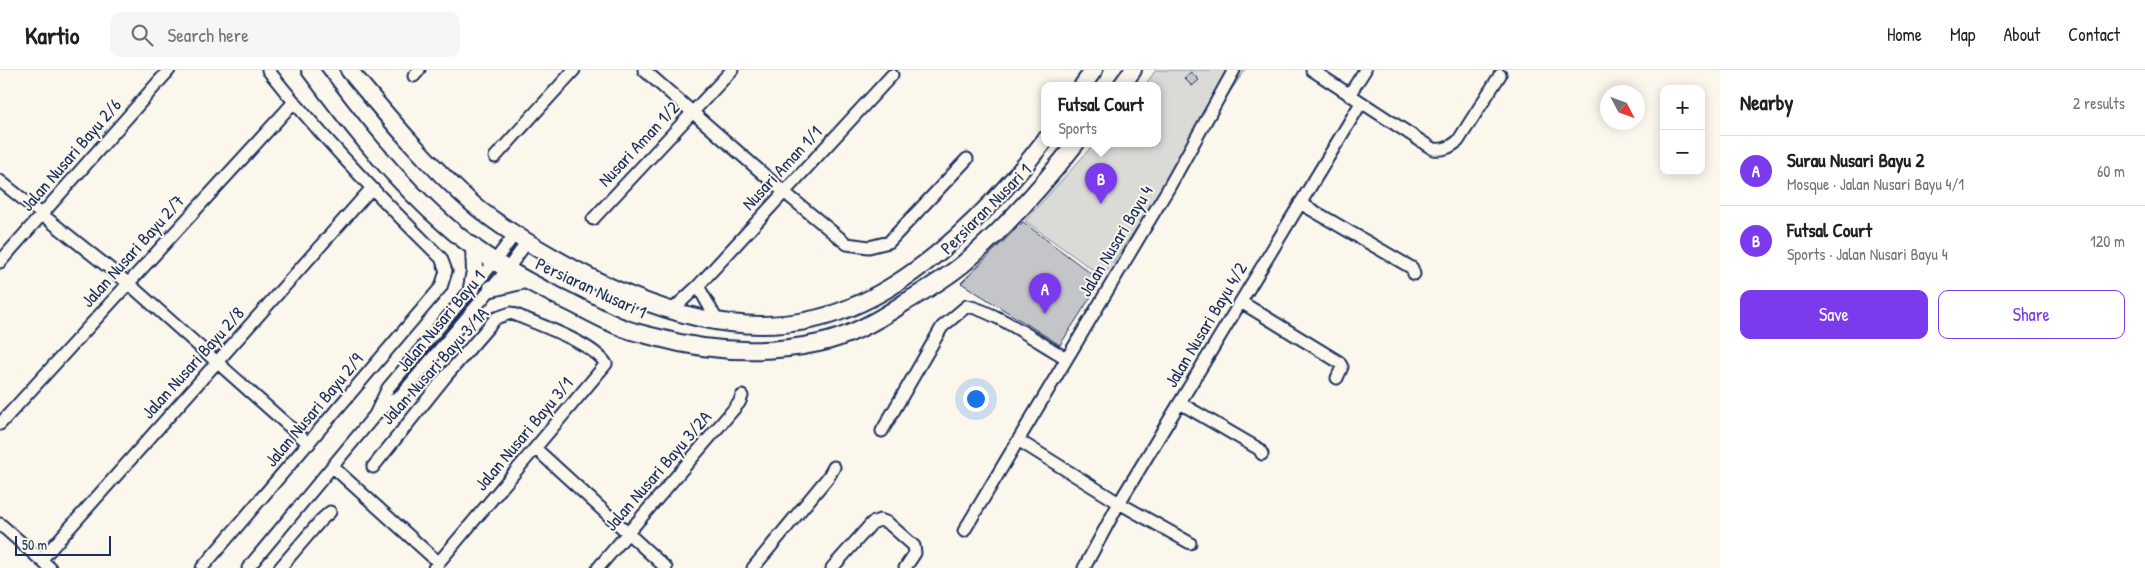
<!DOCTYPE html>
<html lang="en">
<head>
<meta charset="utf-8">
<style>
	:root { --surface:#fff; --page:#f6f6f6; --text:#202124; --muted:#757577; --line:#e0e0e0; --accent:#7c3aed }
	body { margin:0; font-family:"Patrick Hand",sans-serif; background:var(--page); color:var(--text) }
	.controls { position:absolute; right:15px; top:15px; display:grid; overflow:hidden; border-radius:10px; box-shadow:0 2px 12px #0003 }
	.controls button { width:45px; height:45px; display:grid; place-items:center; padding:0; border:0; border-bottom:1px solid var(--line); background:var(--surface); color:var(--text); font:25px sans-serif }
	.compass { position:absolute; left:1600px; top:15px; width:45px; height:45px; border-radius:50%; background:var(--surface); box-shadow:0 2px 12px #0003; rotate:131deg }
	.scale { position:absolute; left:15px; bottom:12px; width:96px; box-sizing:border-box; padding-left:5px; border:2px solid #1b2f5e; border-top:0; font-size:14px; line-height:18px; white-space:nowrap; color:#1b2f5e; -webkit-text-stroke:4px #fbf7ec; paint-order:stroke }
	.you { position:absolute; left:975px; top:328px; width:18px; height:18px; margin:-12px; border:4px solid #fff; border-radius:50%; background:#1a73e8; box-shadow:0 0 0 8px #1a73e833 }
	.badge { display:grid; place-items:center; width:32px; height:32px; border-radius:50%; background:var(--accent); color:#fff; font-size:16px; font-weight:700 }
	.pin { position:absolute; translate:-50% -41px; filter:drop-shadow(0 1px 2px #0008) }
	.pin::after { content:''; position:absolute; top:26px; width:18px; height:15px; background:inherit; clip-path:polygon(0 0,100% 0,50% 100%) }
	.popup { position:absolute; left:1041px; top:12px; width:120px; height:65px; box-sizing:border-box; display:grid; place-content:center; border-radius:10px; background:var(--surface); filter:drop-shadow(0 1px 4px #0005); font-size:16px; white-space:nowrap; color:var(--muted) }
	.popup b { font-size:19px; color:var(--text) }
	.popup::after { content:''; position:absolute; left:50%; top:100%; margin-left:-10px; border:10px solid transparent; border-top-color:var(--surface) }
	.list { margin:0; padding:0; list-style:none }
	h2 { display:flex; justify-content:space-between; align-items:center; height:65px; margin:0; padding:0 20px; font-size:21px }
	h2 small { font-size:16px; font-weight:400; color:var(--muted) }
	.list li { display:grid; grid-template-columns:32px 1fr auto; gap:15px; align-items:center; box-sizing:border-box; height:70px; padding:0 20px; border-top:1px solid var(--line) }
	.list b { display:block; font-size:19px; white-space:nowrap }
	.list p { margin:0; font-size:16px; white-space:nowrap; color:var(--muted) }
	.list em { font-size:16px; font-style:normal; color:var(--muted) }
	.actions { display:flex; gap:10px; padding:15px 20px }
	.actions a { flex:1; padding:11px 0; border:1px solid var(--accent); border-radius:10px; text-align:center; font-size:18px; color:var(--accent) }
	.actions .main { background:var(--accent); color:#fff }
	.icon { flex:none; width:28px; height:28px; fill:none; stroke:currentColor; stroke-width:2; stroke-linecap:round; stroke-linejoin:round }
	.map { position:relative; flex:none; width:1720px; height:498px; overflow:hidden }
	header { display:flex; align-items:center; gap:30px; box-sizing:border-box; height:70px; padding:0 25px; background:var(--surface); border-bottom:1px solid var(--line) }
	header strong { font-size:24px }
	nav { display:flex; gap:28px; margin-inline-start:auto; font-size:18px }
	.search { width:350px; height:45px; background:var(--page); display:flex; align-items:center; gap:12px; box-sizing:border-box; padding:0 18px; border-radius:10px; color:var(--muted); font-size:19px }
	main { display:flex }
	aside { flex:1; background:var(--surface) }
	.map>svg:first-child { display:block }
	.green { fill:#dadad7; stroke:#7a849a }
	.building { fill:#c3c5c9; stroke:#1b2f5e }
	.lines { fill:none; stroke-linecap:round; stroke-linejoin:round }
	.street-casing { stroke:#1b2f5e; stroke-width:15 }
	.secondary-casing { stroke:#1b2f5e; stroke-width:20 }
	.street { stroke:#fbf7ec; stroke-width:11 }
	.secondary { stroke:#fbf7ec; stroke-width:16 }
	.labels { text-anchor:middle; stroke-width:4; stroke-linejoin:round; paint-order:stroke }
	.street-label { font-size:18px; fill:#1b2f5e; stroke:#fbf7ec }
</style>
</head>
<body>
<header>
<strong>Kartio</strong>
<div class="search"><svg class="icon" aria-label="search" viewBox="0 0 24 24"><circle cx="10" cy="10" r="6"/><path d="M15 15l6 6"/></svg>Search here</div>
<nav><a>Home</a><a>Map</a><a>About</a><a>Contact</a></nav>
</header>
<main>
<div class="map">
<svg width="1720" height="498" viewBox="0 0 1720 498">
	<rect width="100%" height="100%" fill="#fbf7ec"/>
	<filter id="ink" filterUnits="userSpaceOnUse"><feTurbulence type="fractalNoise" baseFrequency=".02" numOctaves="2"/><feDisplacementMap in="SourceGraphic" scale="10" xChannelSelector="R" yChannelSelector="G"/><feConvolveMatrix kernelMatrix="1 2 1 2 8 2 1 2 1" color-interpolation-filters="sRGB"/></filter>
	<g filter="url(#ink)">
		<path class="green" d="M1156,0H1245L1103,207L1025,151L1095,73H1157V15H1145Z"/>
		<path class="building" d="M1191,2L1199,10L1192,16L1184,8Z
			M1023,152L1101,211L1060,275L961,213Z"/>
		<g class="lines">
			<g class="street-casing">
				<path id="street" d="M644,0L784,122L847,174L869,177L889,172L967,89
					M1312,0L1433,79C1444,80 1449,78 1458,71L1500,5
					M414,6L419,0
					M1349,25L1365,0
					M495,87L574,0
					M0,111L128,213L309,374
					M1300,133L1412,198L1414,204
					M593,149L732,0
					M0,192L169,0
					M698,216L718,252
					M1241,232L1339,292L1342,297L1337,308
					M672,240L698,216L892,5
					M1180,333L1259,379L1262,384
					M378,342L401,325L507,200L527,172
					M0,354L294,32
					M882,361L942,257L967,236C994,241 1040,273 1066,288
					M1018,370L1119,433L1190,473
					M535,378L666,498
					M333,397L439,493
					M373,397L446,306L496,248L511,243C535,253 593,273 606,294L434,498
					M0,454L50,498
					M964,461L1168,119L1234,0
					M41,490L371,119
					M202,498L441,217L446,201L441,188C380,128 321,67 268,0
					M248,498L375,345L388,318L494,192L515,164
					M280,498L321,450L330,442
					M598,498L739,333L742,326
					M753,498L829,406L834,397
					M832,498L872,453L880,450L888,453L914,476L915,483L905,498
					M1084,498L1119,433L1361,33"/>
			</g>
			<g class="secondary-casing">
				<path id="secondary" d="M310,0C351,55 395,111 447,156C483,188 525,211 567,231C586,240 604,251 623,258C633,262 644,264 655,267C709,282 763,285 819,273C849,267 879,250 904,233C924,221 945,209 963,194C1003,160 1044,114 1076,73
					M349,0C388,47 428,95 474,135C499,156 528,173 556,189C644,239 750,279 849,238C924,208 997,133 1045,70
					M1083,15L1094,0
					M1122,15L1133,0
					M472,218L475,201L474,177
					M492,218L525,210"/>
			</g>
			<use href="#street" class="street"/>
			<use href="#secondary" class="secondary"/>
		</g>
	</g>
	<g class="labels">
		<g class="street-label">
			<text transform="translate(639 74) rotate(-47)" y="6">Nusari Aman 1/2</text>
			<text transform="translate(71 85) rotate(-49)" y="6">Jalan Nusari Bayu 2/6</text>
			<text transform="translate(782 98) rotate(-47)" y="6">Nusari Aman 1/1</text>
			<text transform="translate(986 139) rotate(-45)" y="6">Persiaran Nusari 1</text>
			<text transform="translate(1116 171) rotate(-59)" y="6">Jalan Nusari Bayu 4</text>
			<text transform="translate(133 181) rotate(-48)" y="6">Jalan Nusari Bayu 2/7</text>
			<text transform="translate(591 218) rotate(25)" y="6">Persiaran Nusari 1</text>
			<text transform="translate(441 251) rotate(-50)" y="6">Jalan Nusari Bayu 1</text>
			<text transform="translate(1206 255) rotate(-59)" y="6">Jalan Nusari Bayu 4/2</text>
			<text transform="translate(193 293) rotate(-48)" y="6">Jalan Nusari Bayu 2/8</text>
			<text transform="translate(435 296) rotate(-48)" y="6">Jalan Nusari Bayu 3/1A</text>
			<text transform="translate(314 340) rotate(-50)" y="6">Jalan Nusari Bayu 2/9</text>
			<text transform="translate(524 364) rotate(-50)" y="6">Jalan Nusari Bayu 3/1</text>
			<text transform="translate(658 401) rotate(-49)" y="6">Jalan Nusari Bayu 3/2A</text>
		</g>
	</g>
</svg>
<div class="controls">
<button>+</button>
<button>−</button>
</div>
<svg class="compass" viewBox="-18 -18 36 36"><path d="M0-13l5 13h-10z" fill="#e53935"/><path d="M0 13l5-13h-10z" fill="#757577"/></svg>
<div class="scale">50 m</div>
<div class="you"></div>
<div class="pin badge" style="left:1045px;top:244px">A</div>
<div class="pin badge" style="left:1101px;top:134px">B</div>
<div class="popup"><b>Futsal Court</b>Sports</div>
</div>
<aside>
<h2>Nearby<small>2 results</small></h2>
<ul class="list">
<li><span class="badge">A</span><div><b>Surau Nusari Bayu 2</b><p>Mosque · Jalan Nusari Bayu 4/1</p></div><em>60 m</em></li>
<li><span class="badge">B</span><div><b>Futsal Court</b><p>Sports · Jalan Nusari Bayu 4</p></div><em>120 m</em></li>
</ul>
<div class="actions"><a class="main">Save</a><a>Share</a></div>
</aside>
</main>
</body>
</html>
